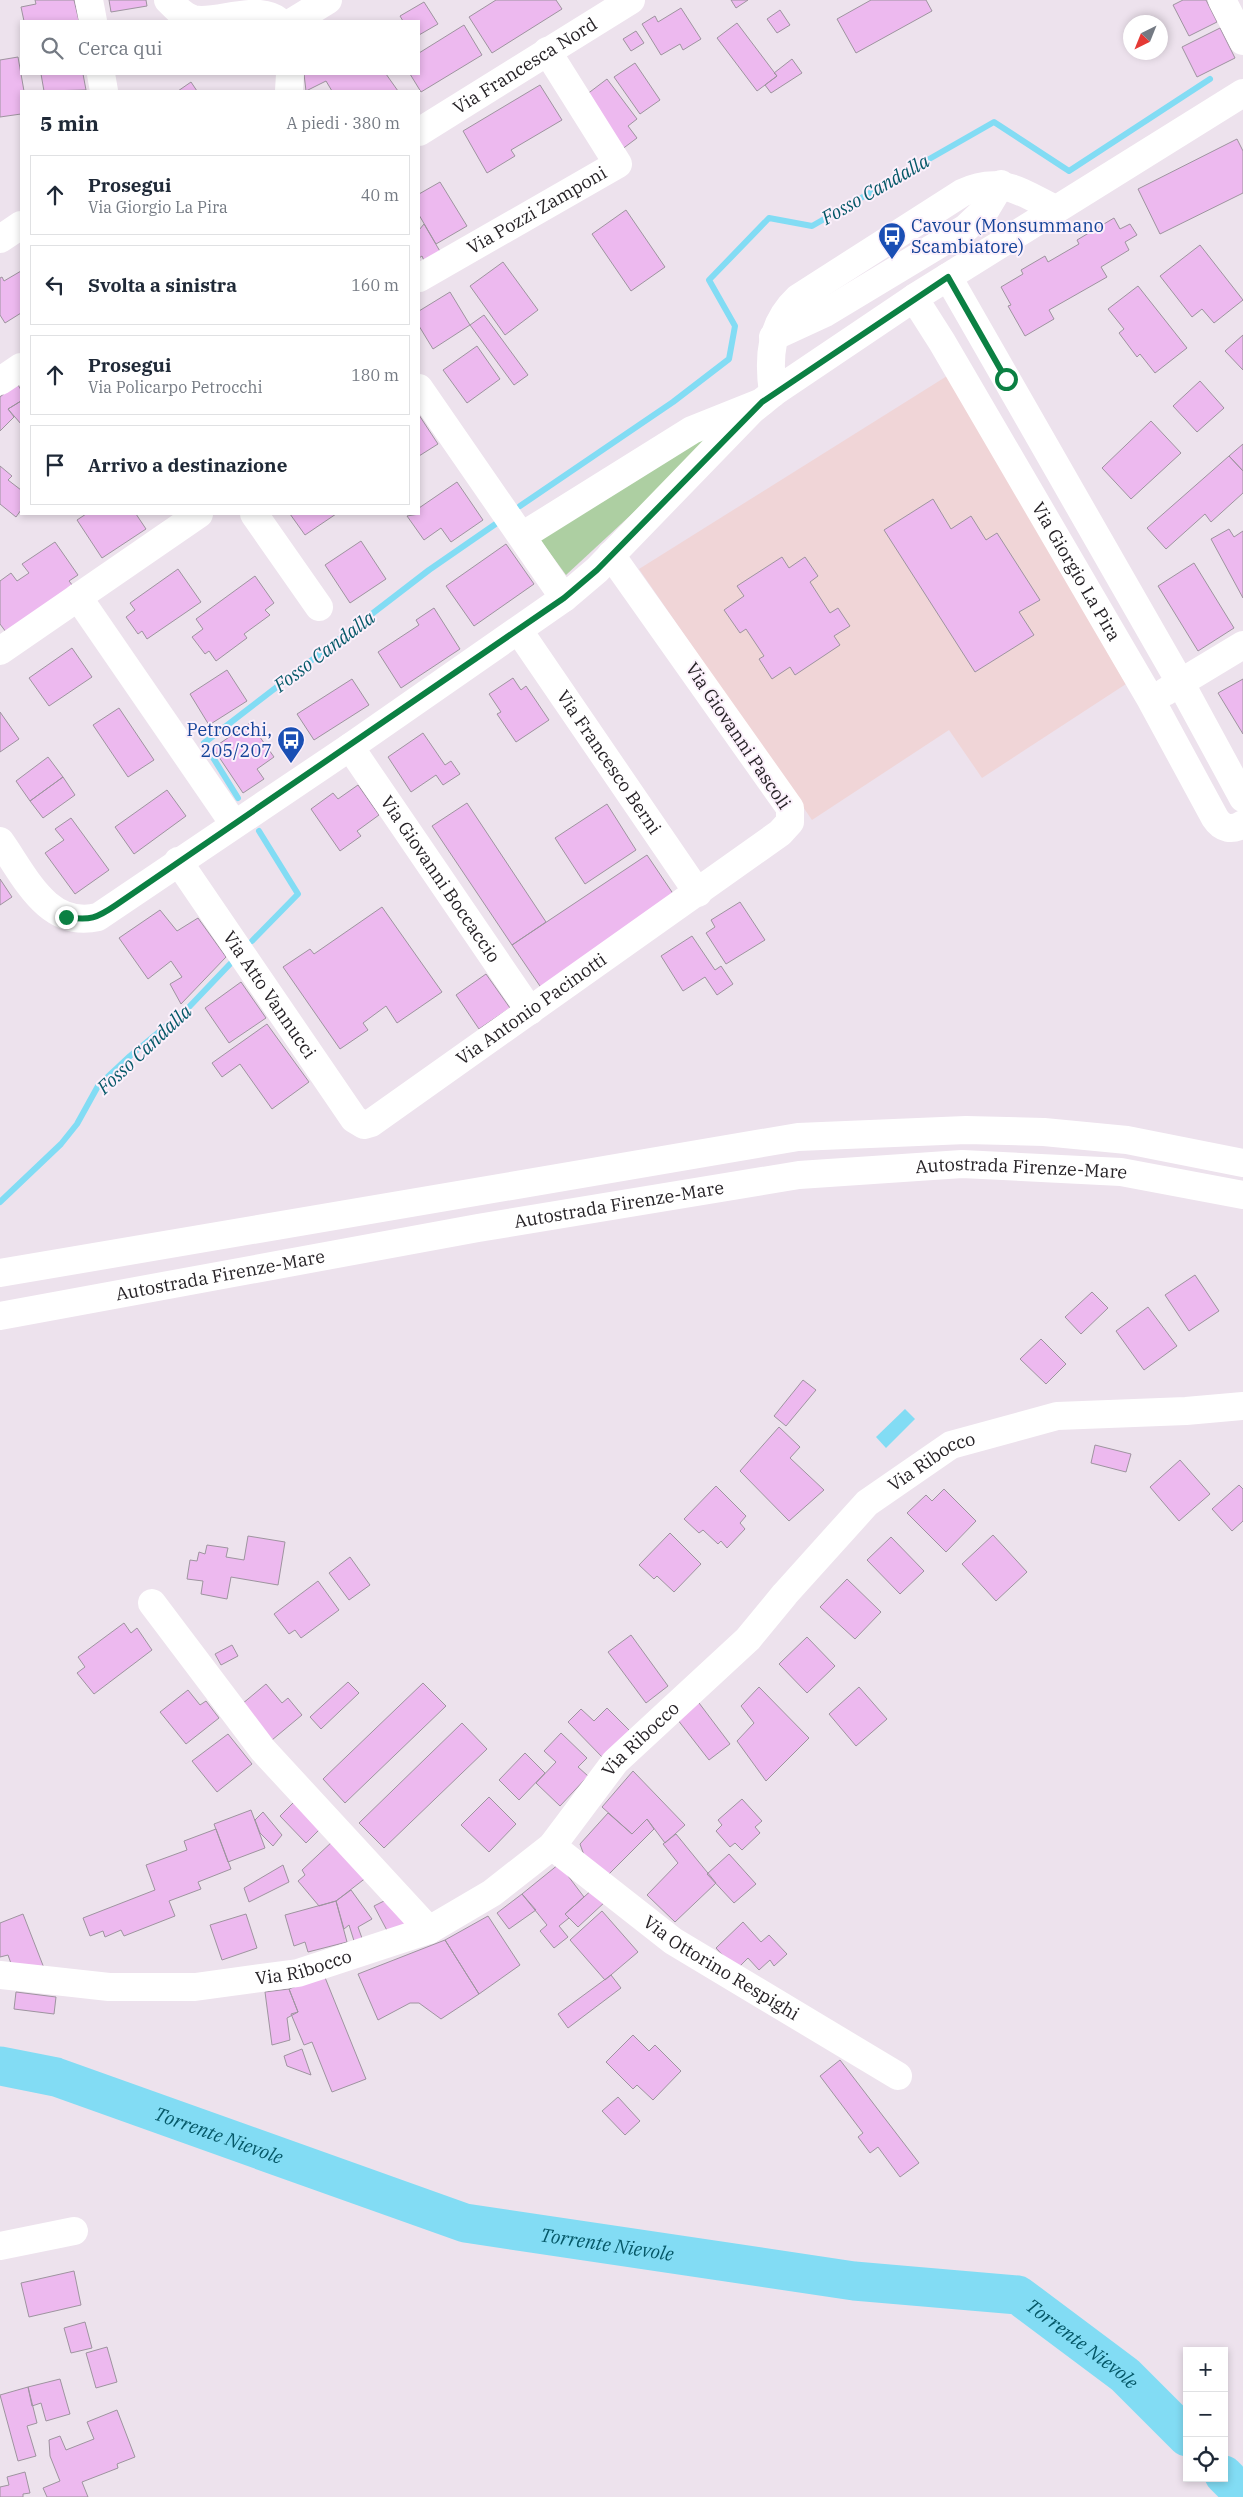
<!DOCTYPE html>
<html lang="it">
<head>
<meta charset="utf-8">
<style>
	:root { --surface:#fff; --page:#f6f6f7; --text:#1f2937; --muted:#747a83; --line:#e0e1e3 }
	body { margin:0; font-family:"IBM Plex Serif",serif; background:var(--page); color:var(--text) }
	.controls { position:absolute; right:15px; bottom:15px; display:grid; overflow:hidden; border-radius:0px; box-shadow:0 2px 8px #0003 }
	.controls button { width:45px; height:45px; display:grid; place-items:center; padding:0; border:0; border-bottom:1px solid var(--line); background:var(--surface); color:var(--text); font:25px sans-serif }
	.compass { position:absolute; left:1123px; top:15px; width:45px; height:45px; border-radius:50%; background:var(--surface); box-shadow:0 2px 8px #0003; rotate:223deg }
	.stop { position:absolute; width:15px; height:15px; margin:-11px; border:4px solid #0b8043; border-radius:50%; background:#fff }
	.stop.end { background:#0b8043; border-color:#fff; box-shadow:0 1px 5px #0008 }
	.list { margin:0; padding:0; list-style:none }
	h2 { display:flex; justify-content:space-between; align-items:center; height:65px; margin:0; padding:0 20px; font-size:21px }
	h2 small { font-size:16px; font-weight:400; color:var(--muted) }
	.list li { display:grid; grid-template-columns:32px 1fr auto; gap:15px; align-items:center; box-sizing:border-box; height:80px; margin:0 10px 10px; padding:0 10px; border:1px solid var(--line); border-radius:0px }
	.list b { display:block; font-size:19px; white-space:nowrap }
	.list p { margin:0; font-size:16px; white-space:nowrap; color:var(--muted) }
	.list em { font-size:16px; font-style:normal; color:var(--muted) }
	.icon { flex:none; width:28px; height:28px; fill:none; stroke:currentColor; stroke-width:2; stroke-linecap:round; stroke-linejoin:round }
	.map { position:relative; flex:none; width:1243px; height:2497px; overflow:hidden }
	.search { position:absolute; background:var(--surface); box-shadow:0 2px 8px #0003; left:20px; top:20px; width:400px; height:55px; display:flex; align-items:center; gap:12px; box-sizing:border-box; padding:0 18px; border-radius:0px; color:var(--muted); font-size:19px }
	.panel { position:absolute; background:var(--surface); box-shadow:0 2px 8px #0003; left:20px; top:90px; width:400px; height:425px; border-radius:0px }
	.map>svg:first-child { display:block }
	.education { fill:#f0d5d7 }
	.green { fill:#adcfa2 }
	.water { fill:#82dcf4 }
	.lines { fill:none; stroke-linecap:round; stroke-linejoin:round }
	.stream { stroke:#82dcf4; stroke-width:6 }
	.river { stroke:#82dcf4; stroke-width:39 }
	.building { fill:#edb9ef; stroke:#9e949f }
	.minor { stroke:#fff; stroke-width:28 }
	.major { stroke:#fff; stroke-width:28 }
	.highway { stroke:#fff; stroke-width:28 }
	.route { stroke:#0b8043; stroke-width:6 }
	.labels { text-anchor:middle; stroke-width:4; stroke-linejoin:round; paint-order:stroke }
	.street-label { font-size:18px; fill:#262226; stroke:#fbf0fb }
	.transit-label { font-size:18px; fill:#164399; stroke:#fbf0fb; text-anchor:start }
	.water-label { font-size:19px; font-style:italic; fill:#055868; stroke:#fbf0fb }
</style>
</head>
<body>
<div class="map">
<svg width="1243" height="2497" viewBox="0 0 1243 2497">
	<rect width="100%" height="100%" fill="#ede2ed"/>
	<path class="education" d="M947,376L1126,684L982,778L949,730L812,820L639,569Z"/>
	<path class="green" d="M706,438L702,449L566,575L539,538L695,439Z"/>
	<path class="water" d="M905,1409L915,1419L886,1448L876,1437Z"/>
	<g class="lines">
		<path class="stream" d="M520,506L673,402L729,359L735,326L709,280L769,218L812,226L994,122L1069,171L1210,79
			M238,798L204,743L429,570L497,523
			M252,941L298,894L259,831
			M0,1202L61,1144L77,1124L98,1086L130,1056L189,1007L230,964"/>
		<g class="river">
			<path id="s1" d="M0,2066L56,2077L465,2223L854,2281L1018,2295L1125,2375L1187,2437"/>
			<path d="M1224,2475L1243,2494"/>
		</g>
	</g>
	<path class="building" d="M35,0H74L79,21H24L21,7L36,4Z
		M109,0H146L147,6L111,12Z
		M496,0H556L562,9L492,53L469,17Z
		M731,0H748L736,8Z
		M871,0H926L932,11L856,53L837,19Z
		M1183,0H1206L1217,22L1189,36L1173,5Z
		M424,2L438,24L419,35V21H403L400,16Z
		M681,8L701,39L683,50L680,44L661,55L642,24L655,16L658,22Z
		M780,10L790,25L777,33L767,19Z
		M737,23L777,76L757,91L717,38Z
		M464,25L482,55L421,92L410,74H419V53Z
		M1220,28L1235,58L1197,77L1182,47Z
		M636,31L644,43L631,51L623,39Z
		M18,57L24,91H21V114L0,117V60Z
		M792,59L802,73L771,93L765,85L777,76L774,73Z
		M635,63L660,100L640,114L614,77Z
		M41,74H83L86,90L44,91Z
		M304,74H386L398,91H332L326,81L306,91Z
		M607,79L637,119L628,126L637,138L621,150L582,98Z
		M191,82L197,91H178Z
		M540,85L562,120L511,150L515,156L487,173L463,131Z
		M1237,139L1243,151V193L1160,234L1138,189Z
		M440,182L467,226L436,244L419,215V194Z
		M626,210L665,267L631,291L592,234Z
		M1114,218L1120,229L1130,224L1137,235L1125,242L1129,250L1101,267L1107,277L1049,310L1054,319L1025,336L1008,306L1011,305L1001,287L1023,274L1021,270L1045,256L1048,262L1079,244L1077,240Z
		M424,224L441,253L425,263L422,256L419,258V230Z
		M1200,245L1243,300L1214,323L1202,309L1192,317L1160,276Z
		M503,262L538,310L505,335L470,286Z
		M21,271V313L5,323L0,315V278L2,277L4,281Z
		M1138,286L1187,348L1155,373L1140,354L1137,357L1119,333L1124,329L1108,309Z
		M450,292L470,325L433,349L419,326V311Z
		M484,315L528,375L514,385L470,325Z
		M1243,335V370L1225,351Z
		M477,346L500,379L467,403L443,370Z
		M1200,381L1224,408L1197,432L1173,406Z
		M17,383L21,390V401L8,409L14,417L0,431V397Z
		M21,401V424L8,409Z
		M419,415L438,444L419,456Z
		M1151,421L1181,453L1131,499L1102,468Z
		M1243,444V471L1229,456Z
		M1229,456L1243,471V493L1211,522L1205,514L1166,549L1147,528Z
		M0,466L12,476L8,480L21,490V510L16,517L0,504Z
		M457,482L483,520L451,542L441,528L424,540L407,516L419,514V508Z
		M933,499L951,529L971,516L986,540L997,533L1040,600L1019,612L1034,635L975,672L884,530Z
		M86,514H136L146,529L102,558L77,520Z
		M290,514H336L305,535Z
		M1229,529L1234,537L1243,531V598L1211,539Z
		M361,541L386,579L350,603L325,565Z
		M55,542L78,575L69,581L73,586L6,632L0,624V581L11,573L17,581L29,573L22,564Z
		M506,544L534,584L474,626L446,586Z
		M782,557L789,568L805,557L818,576L810,582L830,613L838,608L850,626L834,636L840,645L795,675L790,667L772,679L759,659L764,656L746,629L740,633L724,610L744,596L737,586Z
		M1194,563L1234,628L1198,651L1158,586Z
		M178,569L201,602L147,639L142,631L138,634L126,617L135,610L130,603Z
		M255,576L274,603L265,610L270,615L244,634L247,638L216,661L209,651L205,654L192,637L203,629L196,619Z
		M434,608L460,649L401,688L378,652L419,625L416,620Z
		M72,648L92,677L49,706L29,678Z
		M227,670L247,701L209,725L190,694Z
		M513,678L521,690L526,686L549,720L516,742L497,714L501,712L489,694Z
		M352,679L369,705L314,740L297,714Z
		M1243,679V734L1218,693Z
		M119,708L154,760L128,777L93,725Z
		M0,712L19,739L0,752Z
		M250,723L274,757L257,769L264,779L243,793L213,748Z
		M423,733L445,765L451,761L460,774L443,785L436,775L411,792L388,757Z
		M48,757L63,777L30,801L16,781Z
		M63,777L75,795L43,818L30,801Z
		M358,785L379,815L357,831L361,836L340,851L311,809L333,793L338,799Z
		M167,790L186,816L134,854L115,827Z
		M467,803L546,922L512,945L432,826Z
		M607,804L636,850L585,884L555,838Z
		M71,818L109,870L75,894L45,853L64,840L55,829Z
		M647,855L676,898L542,989L512,945Z
		M0,879L12,897L0,905Z
		M740,902L765,940L726,964L706,933L715,927L711,920Z
		M382,907L442,992L397,1023L386,1006L363,1023L368,1030L340,1049L283,967L310,949L314,954Z
		M160,910L177,931L198,918L226,957L181,1004L170,984L182,977L171,961L148,979L119,938Z
		M692,936L715,970L721,966L733,984L717,995L705,977L683,991L661,956Z
		M486,974L510,1008L479,1029L456,995Z
		M241,982L266,1018L229,1043L205,1008Z
		M267,1024L309,1082L272,1109L240,1064L222,1077L212,1063Z
		M1195,1275L1219,1311L1189,1331L1165,1295Z
		M1092,1292L1108,1308L1081,1334L1065,1317Z
		M1148,1307L1177,1346L1144,1370L1116,1331Z
		M1041,1339L1066,1364L1046,1384L1020,1359Z
		M803,1380L816,1390L786,1426L774,1416Z
		M779,1427L800,1447L790,1458L824,1490L789,1521L740,1471Z
		M1095,1445L1131,1454L1126,1472L1091,1463Z
		M1180,1460L1210,1494L1179,1521L1150,1487Z
		M1239,1485L1243,1489V1521L1232,1531L1212,1509Z
		M716,1486L746,1516L740,1523L745,1529L727,1548L721,1541L718,1544L703,1530L699,1533L684,1519Z
		M944,1489L976,1521L946,1552L907,1513L926,1495L932,1501Z
		M670,1533L701,1564L674,1592L657,1576L654,1579L639,1565Z
		M993,1535L1027,1572L996,1601L962,1564Z
		M248,1536L285,1542L278,1585L231,1577L227,1599L201,1594L203,1581L187,1579L190,1560L197,1561L199,1552L205,1554L207,1545L228,1548L226,1557L244,1560Z
		M891,1537L924,1571L900,1594L867,1560Z
		M350,1557L370,1585L349,1600L329,1573Z
		M847,1579L881,1612L855,1639L820,1607Z
		M318,1581L339,1610L301,1638L295,1630L289,1634L274,1614Z
		M124,1623L131,1633L137,1628L152,1650L94,1694L77,1673L85,1667L78,1657Z
		M631,1635L668,1686L646,1703L608,1652Z
		M807,1637L835,1666L807,1693L779,1664Z
		M232,1645L238,1656L221,1665L215,1654Z
		M348,1682L359,1693L321,1729L310,1717Z
		M423,1683L446,1706L345,1803L323,1779Z
		M266,1684L282,1703L288,1698L302,1715L272,1740L242,1704Z
		M759,1687L809,1738L766,1781L737,1741L754,1723L741,1706Z
		M859,1687L887,1719L856,1746L829,1714Z
		M188,1690L200,1705L206,1701L219,1718L186,1744L160,1712Z
		M696,1699L730,1744L709,1760L674,1715Z
		M607,1708L630,1731L603,1758L568,1722L581,1709L594,1721Z
		M462,1723L487,1749L384,1848L359,1823Z
		M561,1733L587,1758L578,1767L588,1776L560,1806L536,1783L556,1762L544,1751Z
		M228,1734L252,1764L217,1792L192,1761Z
		M525,1753L545,1773L519,1800L499,1780Z
		M633,1771L685,1825L665,1843L647,1819L632,1834L602,1807Z
		M489,1797L516,1824L489,1852L461,1825Z
		M742,1799L762,1821L755,1827L760,1833L742,1850L735,1843L730,1847L716,1831L722,1825L718,1820Z
		M295,1801L321,1828L306,1843L280,1816Z
		M251,1810L265,1848L228,1862L214,1824Z
		M263,1812L282,1835L273,1846L260,1833L255,1820Z
		M608,1813L632,1834L647,1819L654,1829L606,1877L585,1858L580,1844Z
		M216,1829L231,1869L198,1882L201,1889L169,1901L175,1916L124,1936L121,1930L105,1937L103,1931L90,1936L83,1918L155,1890L146,1865L187,1850L184,1841Z
		M676,1834L716,1883L675,1922L647,1895L678,1863L663,1844Z
		M334,1840L367,1877L336,1901L319,1906L298,1881L305,1875L302,1870Z
		M729,1854L756,1884L734,1903L707,1874Z
		M559,1864L584,1897L565,1914L569,1918L559,1926L568,1937L554,1948L540,1931L547,1925L522,1894Z
		M283,1865L289,1882L249,1902L244,1888Z
		M594,1888L606,1901L578,1927L565,1914Z
		M351,1890L372,1919L358,1927L363,1941L355,1944L349,1925L344,1929L336,1901Z
		M522,1894L536,1910L509,1929L497,1913Z
		M392,1897L409,1929L391,1938L374,1906Z
		M336,1901L347,1942L308,1952L305,1942L294,1946L285,1915Z
		M602,1911L638,1952L605,1980L570,1940Z
		M23,1914L44,1968L14,1972L8,1955L0,1957V1923Z
		M246,1914L257,1948L222,1960L210,1925Z
		M488,1916L520,1965L479,1994L445,1940Z
		M743,1922L761,1942L769,1935L787,1954L774,1966L770,1960L759,1970L748,1958L736,1970L716,1948Z
		M445,1940L479,1994L441,2019L419,2003H410L378,2020L358,1974Z
		M324,1975L366,2079L332,2092L312,2042L304,2045L291,2014L298,2012L289,1989Z
		M611,1975L621,1988L568,2028L558,2014Z
		M289,1989L298,2012L287,2018L290,2040L272,2045L265,1992Z
		M16,1992L56,1997L54,2014L14,2009Z
		M633,2035L649,2051L655,2045L681,2071L653,2100L637,2085L633,2089L606,2062Z
		M302,2049L311,2075L287,2066L284,2056Z
		M840,2060L919,2163L900,2177L878,2147L870,2153L858,2137L863,2133L820,2076Z
		M618,2097L640,2121L625,2135L602,2111Z
		M74,2271L81,2305L29,2317L21,2283Z
		M85,2322L92,2348L71,2353L64,2328Z
		M107,2347L117,2382L96,2388L86,2353Z
		M60,2379L70,2414L46,2421L41,2403L32,2406L28,2387Z
		M28,2387L37,2423L27,2426L36,2456L18,2461L0,2395Z
		M117,2410L135,2457L117,2464L118,2468L82,2482L88,2497H47L43,2488L60,2481L50,2456L49,2440L60,2436L66,2450L94,2439L87,2422Z
		M25,2472L30,2493L23,2494V2497H0V2487L9,2485L7,2477Z"/>
	<g class="lines">
		<g class="minor">
			<path d="M89,0L93,21"/>
			<path d="M168,0C176,8 183,16 193,19C215,25 257,3 279,21"/>
			<path d="M1222,0L1243,41"/>
			<path d="M294,21L328,0"/>
			<path d="M101,74L104,91"/>
			<path d="M289,91L290,74"/>
			<path id="s2" d="M419,132L631,0"/>
			<path d="M0,239L21,225"/>
			<path d="M948,277L1180,682L1243,798"/>
			<path id="s3" d="M419,278L618,164L547,51"/>
			<path id="s4" d="M914,298L942,342L1151,700L1215,818C1222,829 1232,831 1243,824"/>
			<path d="M773,337L825,313L966,228L986,209L1001,184"/>
			<path d="M0,381L21,367"/>
			<path d="M419,388L564,598"/>
			<path d="M773,393C768,358 770,324 798,298L962,193C1001,175 1021,192 1055,209"/>
			<path d="M254,514L319,607"/>
			<path d="M522,536L692,430L762,402"/>
			<path d="M78,597L234,824"/>
			<path id="s5" d="M519,631L698,893"/>
			<path d="M0,651L199,514"/>
			<path d="M1165,692L1243,645"/>
			<path id="s6" d="M350,747L530,1011"/>
			<path id="s7" d="M178,861L354,1119L364,1125L371,1123L780,833L790,822V808L611,555"/>
			<path d="M152,1603L263,1750L429,1930"/>
			<path id="s8" d="M552,1846L673,1941L898,2076"/>
			<path id="s9" d="M0,1975L109,1987H195L298,1973L429,1930L492,1893L552,1846L615,1762L748,1639L785,1594L867,1503L951,1445L1057,1416L1186,1411L1243,1406"/>
			<path d="M0,2246L74,2231"/>
		</g>
		<path class="major" d="M0,841C25,876 47,929 98,917L350,747L564,598L597,570L752,410L773,393L914,298L1243,93"/>
		<g class="highway">
			<path d="M0,1273L798,1137L966,1130L1044,1132L1127,1140L1243,1163"/>
			<path id="s10" d="M0,1316L478,1228L799,1175L962,1164L1121,1172L1243,1195"/>
		</g>
	</g>
	<g class="lines">
		<path class="route" d="M66,917C90,921 97,918 116,905L564,598L597,570L762,402L948,277L1006,379"/>
	</g>
	<defs>
		<g id="bus-pin" transform="scale(1.4375)"><path d="M0 17L-7.5 6A9.5 9.5 0 1 1 7.5 6Z" fill="#1a4fb4" stroke="#fbf0fb"/><path d="M-5-6H5V4H4V6H2V4H-2V6H-4V4H-5ZM-3.5-4V0h7V-4ZM-3.5 1.2v1.5H-2V1.2ZM2 1.2v1.5H3.5V1.2Z" fill="#fff"/></g>
	</defs>
	<g fill-rule="evenodd">
		<use href="#bus-pin" x="892" y="236"/>
		<use href="#bus-pin" x="291" y="740"/>
	</g>
	<g class="labels">
		<g class="street-label">
			<text dy="6" stroke="none"><textPath href="#s2" startOffset="125">Via Francesca Nord</textPath></text>
			<text dy="6" stroke="none"><textPath href="#s3" startOffset="136">Via Pozzi Zamponi</textPath></text>
			<text dy="6" stroke="none"><textPath href="#s4" startOffset="318">Via Giorgio La Pira</textPath></text>
			<text transform="translate(738 736) rotate(56)" y="6">Via Giovanni Pascoli</text>
			<text dy="6" stroke="none"><textPath href="#s5" startOffset="159">Via Francesco Berni</textPath></text>
			<text dy="6" stroke="none"><textPath href="#s6" startOffset="160">Via Giovanni Boccaccio</textPath></text>
			<text dy="6" stroke="none"><textPath href="#s7" startOffset="162">Via Atto Vannucci</textPath></text>
			<text dy="6" stroke="none"><textPath href="#s7" startOffset="528">Via Antonio Pacinotti</textPath></text>
			<text dy="6" stroke="none"><textPath href="#s10" startOffset="1034">Autostrada Firenze-Mare</textPath></text>
			<text dy="6" stroke="none"><textPath href="#s10" startOffset="629">Autostrada Firenze-Mare</textPath></text>
			<text dy="6" stroke="none"><textPath href="#s10" startOffset="224">Autostrada Firenze-Mare</textPath></text>
			<text dy="6" stroke="none"><textPath href="#s9" startOffset="1131">Via Ribocco</textPath></text>
			<text dy="6" stroke="none"><textPath href="#s9" startOffset="726">Via Ribocco</textPath></text>
			<text dy="6" stroke="none"><textPath href="#s9" startOffset="306">Via Ribocco</textPath></text>
			<text dy="6" stroke="none"><textPath href="#s8" startOffset="209">Via Ottorino Respighi</textPath></text>
		</g>
		<g class="transit-label">
			<text x="911" y="232">Cavour (Monsummano<tspan x="911" dy="21">Scambiatore)</tspan></text>
			<text x="272" y="736" text-anchor="end">Petrocchi,<tspan x="272" dy="21">205/207</tspan></text>
		</g>
		<g class="water-label">
			<text transform="translate(875 189) rotate(-30)" y="7">Fosso Candalla</text>
			<text transform="translate(324 651) rotate(-37)" y="7">Fosso Candalla</text>
			<text transform="translate(144 1049) rotate(-43)" y="7">Fosso Candalla</text>
			<text dy="7" stroke="none"><textPath href="#s1" startOffset="230">Torrente Nievole</textPath></text>
			<text dy="7" stroke="none"><textPath href="#s1" startOffset="635">Torrente Nievole</textPath></text>
			<text dy="7" stroke="none"><textPath href="#s1" startOffset="1130">Torrente Nievole</textPath></text>
		</g>
	</g>
</svg>
<div class="controls">
<button>+</button>
<button>−</button>
<button><svg class="icon" aria-label="locate" viewBox="0 0 24 24"><circle cx="12" cy="12" r="6"/><path d="M12 2v4M12 18v4M2 12h4M18 12h4"/></svg></button>
</div>
<svg class="compass" viewBox="-18 -18 36 36"><path d="M0-13l5 13h-10z" fill="#e53935"/><path d="M0 13l5-13h-10z" fill="#747a83"/></svg>
<div class="stop" style="left:1006px;top:379px"></div>
<div class="stop end" style="left:66px;top:917px"></div>
<div class="search"><svg class="icon" aria-label="search" viewBox="0 0 24 24"><circle cx="10" cy="10" r="6"/><path d="M15 15l6 6"/></svg>Cerca qui</div>
<section class="panel">
<h2>5 min<small>A piedi · 380 m</small></h2>
<ul class="list">
<li><svg class="icon" aria-label="ahead" viewBox="0 0 24 24"><path d="M12 20V5M6 11l6-6 6 6"/></svg><div><b>Prosegui</b><p>Via Giorgio La Pira</p></div><em>40 m</em></li>
<li><svg class="icon" aria-label="left" viewBox="0 0 24 24"><path d="M17 20v-9H6M10 6l-5 5 5 5"/></svg><div><b>Svolta a sinistra</b></div><em>160 m</em></li>
<li><svg class="icon" aria-label="ahead" viewBox="0 0 24 24"><path d="M12 20V5M6 11l6-6 6 6"/></svg><div><b>Prosegui</b><p>Via Policarpo Petrocchi</p></div><em>180 m</em></li>
<li><svg class="icon" aria-label="arrive" viewBox="0 0 24 24"><path d="M6 21V4h12l-3 4 3 4H6"/></svg><div><b>Arrivo a destinazione</b></div></li>
</ul>
</section>
</div>
</body>
</html>
